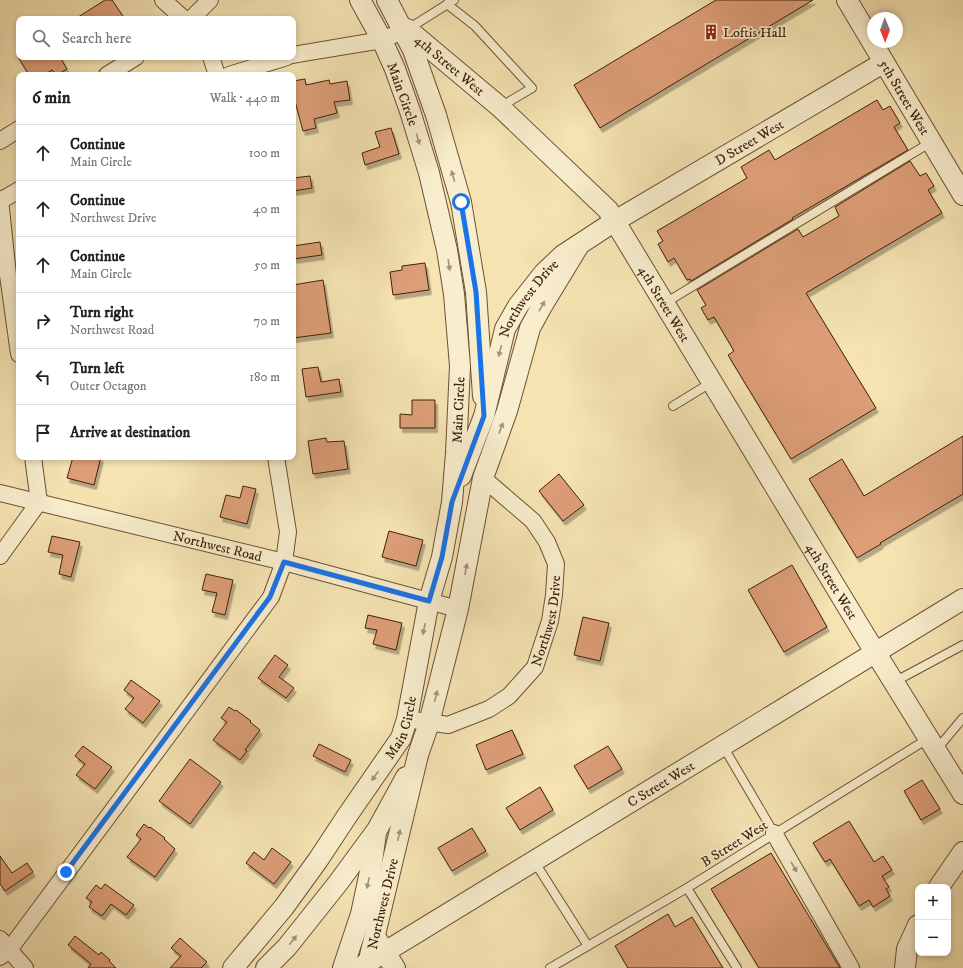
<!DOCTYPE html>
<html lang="en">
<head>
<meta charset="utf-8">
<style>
	:root { --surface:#fff; --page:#f2f2f2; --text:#222; --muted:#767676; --line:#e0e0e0 }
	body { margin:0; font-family:"IM FELL DW Pica",serif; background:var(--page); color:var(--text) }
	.controls { position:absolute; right:12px; bottom:12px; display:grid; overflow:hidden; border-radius:8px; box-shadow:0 2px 6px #0003 }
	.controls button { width:36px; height:36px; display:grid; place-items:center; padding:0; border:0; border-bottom:1px solid var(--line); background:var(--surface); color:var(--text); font:20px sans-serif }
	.compass { position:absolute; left:867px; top:12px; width:36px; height:36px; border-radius:50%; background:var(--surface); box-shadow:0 2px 6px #0003; rotate:179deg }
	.stop { position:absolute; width:12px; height:12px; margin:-9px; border:3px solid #1a73e8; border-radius:50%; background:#fff }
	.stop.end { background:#1a73e8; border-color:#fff; box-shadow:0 1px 4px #0008 }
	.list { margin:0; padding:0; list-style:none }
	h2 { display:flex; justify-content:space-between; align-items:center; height:52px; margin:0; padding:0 16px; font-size:17px }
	h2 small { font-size:13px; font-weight:400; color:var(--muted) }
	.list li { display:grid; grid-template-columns:26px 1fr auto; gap:12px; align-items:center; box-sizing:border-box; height:56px; padding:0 16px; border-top:1px solid var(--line) }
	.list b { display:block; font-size:15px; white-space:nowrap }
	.list p { margin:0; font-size:13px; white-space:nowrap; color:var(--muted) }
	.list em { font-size:13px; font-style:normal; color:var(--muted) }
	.icon { flex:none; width:22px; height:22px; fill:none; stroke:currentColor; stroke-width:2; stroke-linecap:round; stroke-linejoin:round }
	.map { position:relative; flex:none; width:963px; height:968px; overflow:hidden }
	.search { position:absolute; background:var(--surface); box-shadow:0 2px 6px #0003; left:16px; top:16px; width:280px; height:44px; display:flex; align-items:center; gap:10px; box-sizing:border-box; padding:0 14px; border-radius:8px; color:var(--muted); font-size:15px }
	.panel { position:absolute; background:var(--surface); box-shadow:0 2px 6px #0003; left:16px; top:72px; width:280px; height:388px; border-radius:8px }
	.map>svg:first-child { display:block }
	.building { fill:#dd9e77; stroke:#3f200b; filter:url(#shadow) }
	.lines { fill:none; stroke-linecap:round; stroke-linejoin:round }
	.service-casing { stroke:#6c5135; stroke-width:10 }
	.minor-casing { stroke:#6c5135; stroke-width:18 }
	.tertiary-casing { stroke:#6c5135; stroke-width:22 }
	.service { stroke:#f8edcd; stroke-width:8 }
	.minor { stroke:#f8edcd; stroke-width:16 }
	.tertiary { stroke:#f8edcd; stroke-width:20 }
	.oneway { fill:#a59176 }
	.route { stroke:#1a73e8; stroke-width:5 }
	.labels { text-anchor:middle; stroke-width:3.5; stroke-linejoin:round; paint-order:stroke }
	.poi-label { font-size:14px; fill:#3f200b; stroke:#f8edcd; text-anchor:start }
	.street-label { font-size:14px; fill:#3f200b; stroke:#f8edcd }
</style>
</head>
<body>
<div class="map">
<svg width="963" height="968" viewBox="0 0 963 968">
	<defs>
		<filter id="shadow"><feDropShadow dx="2.5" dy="4.5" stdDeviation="0" flood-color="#0004"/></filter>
	</defs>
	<rect width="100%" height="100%" fill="#f5e3b2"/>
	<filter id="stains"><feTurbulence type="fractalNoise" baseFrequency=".005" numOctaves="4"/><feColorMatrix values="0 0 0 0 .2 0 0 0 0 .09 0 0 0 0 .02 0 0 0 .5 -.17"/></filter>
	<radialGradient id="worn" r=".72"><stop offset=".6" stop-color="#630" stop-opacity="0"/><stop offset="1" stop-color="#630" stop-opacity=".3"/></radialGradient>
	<path class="building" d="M105,0H112L125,19H75Z
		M716,0H813L600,128L574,85Z
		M18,57H60L67,69L57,75L52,70L44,75H29Z
		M305,79L306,85L329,80L330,84L347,81L350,100L334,102L337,113L314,119L316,128L303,131L293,94V81Z
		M877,100L883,110L890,106L900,123L894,127L908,150L792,218L793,219L691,281L690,279L687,280L674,258L668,262L658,244L663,241L657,231L747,178L741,167L769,150L775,160Z
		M391,128L399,154L365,165L362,153L380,147L375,132Z
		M910,161L920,176L926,173L934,186L928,190L942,213L806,293L876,408L791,459L728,355L734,351L714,317L708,320L701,308L706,305L697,290L798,229L803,237L839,216L835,207Z
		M310,176L312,188L293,191V178Z
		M320,242L322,255L293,259V246Z
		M425,263L429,290L393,295L390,272L402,270V266Z
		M323,280L331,333L293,338V285Z
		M318,367L321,382L339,379L341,392L306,397L302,369Z
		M412,400H435V428H400V414L412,415Z
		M963,436V494L880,543L881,544L857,558L809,479L842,459L864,496Z
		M326,438L327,442L344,441L348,469L313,474L308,441Z
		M73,457L87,459L88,457H101L94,485L67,478Z
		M559,474L584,505L563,521L539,491Z
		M243,486L256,489L247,524L220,517L226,495L240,498Z
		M389,531L423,540L416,566L382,557Z
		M52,536L80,542L71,577L59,574L63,555L48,552Z
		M792,565L827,627L784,652L748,590Z
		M206,574L233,580L225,615L212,612L217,593L202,590Z
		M368,615L402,623L396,650L373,644L377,630L365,628Z
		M583,617L609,623L600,661L574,655Z
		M275,655L288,665L279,677L294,688L286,698L258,678Z
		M131,680L160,701L143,723L125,709L134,698L124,690Z
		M229,707L235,711L236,710L251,721L250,722L260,730L245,750L247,751L240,760L213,740L227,722L221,718Z
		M512,730L523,754L486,770L476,745Z
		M319,744L351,760L345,772L313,756Z
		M83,746L112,767L95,789L76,775L85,764L75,756Z
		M608,746L622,769L588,789L574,766Z
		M190,759L221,782L190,824L159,801Z
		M922,780L940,809L921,820L904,791Z
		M540,787L553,810L520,830L506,808Z
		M849,821L874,862L883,856L892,870L882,876L889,887L886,889L890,896L873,907L869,900L859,906L830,859L825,862L813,843Z
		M144,824L149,828L150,827L165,838L164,839L175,849L155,877L127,857L141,839L136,835Z
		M472,828L486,851L452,871L438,848Z
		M272,848L291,862L274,884L246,863L254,852L264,860Z
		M771,853L840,968H759L711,889Z
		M0,856L12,873L27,863L33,872L5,891L0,884Z
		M105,884L134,905L126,915L111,904L102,916L89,907L92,902L86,898L96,885L101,889Z
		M668,914L675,927L692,917L723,968H628L615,946Z
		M75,936L99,955L101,952L110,960L109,961L116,968H88L91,964L68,945Z
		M180,938L207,962L201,968H170L181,956L171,948Z"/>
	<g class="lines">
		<g class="service-casing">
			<path id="service" d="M447,4L475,26L532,88L500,107
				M408,29L454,0
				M665,303L923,147
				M673,406L712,382
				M894,682L963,645
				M723,746L774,833
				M937,749L963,718
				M534,861L588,946
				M687,888L737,968
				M550,968L687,888L929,738"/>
		</g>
		<g class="minor-casing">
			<g id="minor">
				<path d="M163,0L184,19"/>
				<path d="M191,19L210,0"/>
				<path d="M293,55L304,53L382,40L407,29"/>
				<path d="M211,57L217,75"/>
				<path d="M107,75L136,57"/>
				<path d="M229,75L287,57"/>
				<path d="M0,141L19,129"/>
				<path d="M0,199L8,275L19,354"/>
				<path d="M0,201L19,190"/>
				<path id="s1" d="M0,493L284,562L458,609"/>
				<path d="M0,556L39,502L33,457"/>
				<path id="s2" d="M407,719L448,725L489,709L509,696L535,667L550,621L554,595L556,564L547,542L533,521L483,478"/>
				<path d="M774,833L851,968"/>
				<path d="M0,939L25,968"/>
				<path d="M0,957L9,950L271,597L284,562L288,532L276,457"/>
			</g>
		</g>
		<g class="tertiary-casing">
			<g id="tertiary">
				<path d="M387,0L413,50L436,115L461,202L476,292L483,396"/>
				<path id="s3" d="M847,0L963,195"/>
				<path id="s4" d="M407,29L500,107L608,210L864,634L963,794"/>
				<path id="s5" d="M461,476L484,416L505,329L518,306L544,273L563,255L615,221L883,63"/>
				<path d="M939,887L963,852"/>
				<path d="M378,941L395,968"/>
				<path id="s6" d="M362,966L963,599"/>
				<path id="s7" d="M233,968L284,907L318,860L347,816L401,738L407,719L429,601L442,557L452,502L456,453L460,366L454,294L447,250L429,173L410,111L395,69L382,40L360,0"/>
				<path d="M266,968L287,947L338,883L377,830L406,777"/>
				<path d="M343,968L361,914L372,862L376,833"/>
				<path id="s8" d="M367,968L418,755L429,723L458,609L483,478L507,411L530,328L542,306L579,245"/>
				<path d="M905,968L907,949L918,925"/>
			</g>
		</g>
		<use href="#service" class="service"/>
		<use href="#minor" class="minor"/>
		<use href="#tertiary" class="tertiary"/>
	</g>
	<defs><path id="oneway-solid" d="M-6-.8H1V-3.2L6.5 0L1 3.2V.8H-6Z"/></defs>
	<g class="oneway">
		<use href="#oneway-solid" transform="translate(418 139) rotate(73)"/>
		<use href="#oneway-solid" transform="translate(453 176) rotate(-106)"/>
		<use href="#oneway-solid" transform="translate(449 265) rotate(81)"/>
		<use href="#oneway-solid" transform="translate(542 306) rotate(-61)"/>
		<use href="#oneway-solid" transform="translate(500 351) rotate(104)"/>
		<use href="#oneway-solid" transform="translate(501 428) rotate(-70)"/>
		<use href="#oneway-solid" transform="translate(466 569) rotate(-79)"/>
		<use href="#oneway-solid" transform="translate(424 629) rotate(101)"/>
		<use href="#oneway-solid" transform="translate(436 696) rotate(-76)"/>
		<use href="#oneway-solid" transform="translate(375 776) rotate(125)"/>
		<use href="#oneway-solid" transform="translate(399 835) rotate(-77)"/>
		<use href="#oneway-solid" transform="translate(794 867) rotate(60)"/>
		<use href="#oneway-solid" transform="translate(368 883) rotate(102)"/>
		<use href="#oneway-solid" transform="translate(293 940) rotate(-52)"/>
	</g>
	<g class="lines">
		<path class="route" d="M66,872L270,597L284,562L429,601L442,557L452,502L484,416L476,292L461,202"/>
	</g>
	<defs>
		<g id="building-bare" transform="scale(1.2)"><path d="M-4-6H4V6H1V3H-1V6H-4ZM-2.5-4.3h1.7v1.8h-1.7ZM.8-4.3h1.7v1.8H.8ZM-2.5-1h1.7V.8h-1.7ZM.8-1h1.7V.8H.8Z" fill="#8f2418" stroke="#f8edcd" stroke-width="2.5" paint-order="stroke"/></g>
	</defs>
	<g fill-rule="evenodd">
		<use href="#building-bare" x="711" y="32"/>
	</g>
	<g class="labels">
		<g class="poi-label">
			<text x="723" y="37">Loftis Hall</text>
		</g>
		<g class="street-label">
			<text dy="5" stroke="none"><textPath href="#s4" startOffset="56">4th Street West</textPath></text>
			<text transform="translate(403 94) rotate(70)" y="5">Main Circle</text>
			<text dy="5" stroke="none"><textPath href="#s3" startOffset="113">5th Street West</textPath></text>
			<text dy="5" stroke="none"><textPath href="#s5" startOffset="466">D Street West</textPath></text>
			<text dy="5" stroke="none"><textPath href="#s5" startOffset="192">Northwest Drive</textPath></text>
			<text dy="5" stroke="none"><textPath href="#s4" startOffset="380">4th Street West</textPath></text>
			<text dy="5" stroke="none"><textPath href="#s7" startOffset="619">Main Circle</textPath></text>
			<text dy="5" stroke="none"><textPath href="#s1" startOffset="224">Northwest Road</textPath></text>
			<text dy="5" stroke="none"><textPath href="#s4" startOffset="704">4th Street West</textPath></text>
			<text dy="5" stroke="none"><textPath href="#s2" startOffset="196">Northwest Drive</textPath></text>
			<text dy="5" stroke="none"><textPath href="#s7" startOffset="295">Main Circle</textPath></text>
			<text dy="5" stroke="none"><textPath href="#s6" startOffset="350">C Street West</textPath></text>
			<text transform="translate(734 843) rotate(-32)" y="5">B Street West</text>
			<text dy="5" stroke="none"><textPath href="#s8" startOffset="66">Northwest Drive</textPath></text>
		</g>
	</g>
	<rect width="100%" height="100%" filter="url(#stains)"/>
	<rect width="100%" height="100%" fill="url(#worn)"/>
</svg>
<div class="controls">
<button>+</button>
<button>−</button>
</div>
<svg class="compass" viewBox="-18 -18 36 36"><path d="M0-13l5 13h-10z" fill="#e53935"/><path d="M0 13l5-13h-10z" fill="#767676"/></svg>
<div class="stop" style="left:461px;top:202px"></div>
<div class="stop end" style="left:66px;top:872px"></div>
<div class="search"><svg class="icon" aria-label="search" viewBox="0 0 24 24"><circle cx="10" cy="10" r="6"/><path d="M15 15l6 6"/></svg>Search here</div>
<section class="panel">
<h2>6 min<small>Walk · 440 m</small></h2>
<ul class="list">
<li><svg class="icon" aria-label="ahead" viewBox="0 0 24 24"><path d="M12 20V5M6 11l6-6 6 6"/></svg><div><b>Continue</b><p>Main Circle</p></div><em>100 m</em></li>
<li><svg class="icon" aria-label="ahead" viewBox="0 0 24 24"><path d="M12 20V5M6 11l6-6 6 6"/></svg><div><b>Continue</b><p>Northwest Drive</p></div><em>40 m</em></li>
<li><svg class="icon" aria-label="ahead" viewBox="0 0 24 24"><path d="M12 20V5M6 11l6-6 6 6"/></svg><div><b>Continue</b><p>Main Circle</p></div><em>50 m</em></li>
<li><svg class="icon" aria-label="right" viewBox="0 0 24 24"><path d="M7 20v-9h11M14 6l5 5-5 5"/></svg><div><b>Turn right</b><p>Northwest Road</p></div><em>70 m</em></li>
<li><svg class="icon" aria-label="left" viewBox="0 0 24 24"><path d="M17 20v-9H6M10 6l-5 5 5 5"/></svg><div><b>Turn left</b><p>Outer Octagon</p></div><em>180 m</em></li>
<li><svg class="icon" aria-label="arrive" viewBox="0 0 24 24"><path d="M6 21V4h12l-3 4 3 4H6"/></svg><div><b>Arrive at destination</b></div></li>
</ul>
</section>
</div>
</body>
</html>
